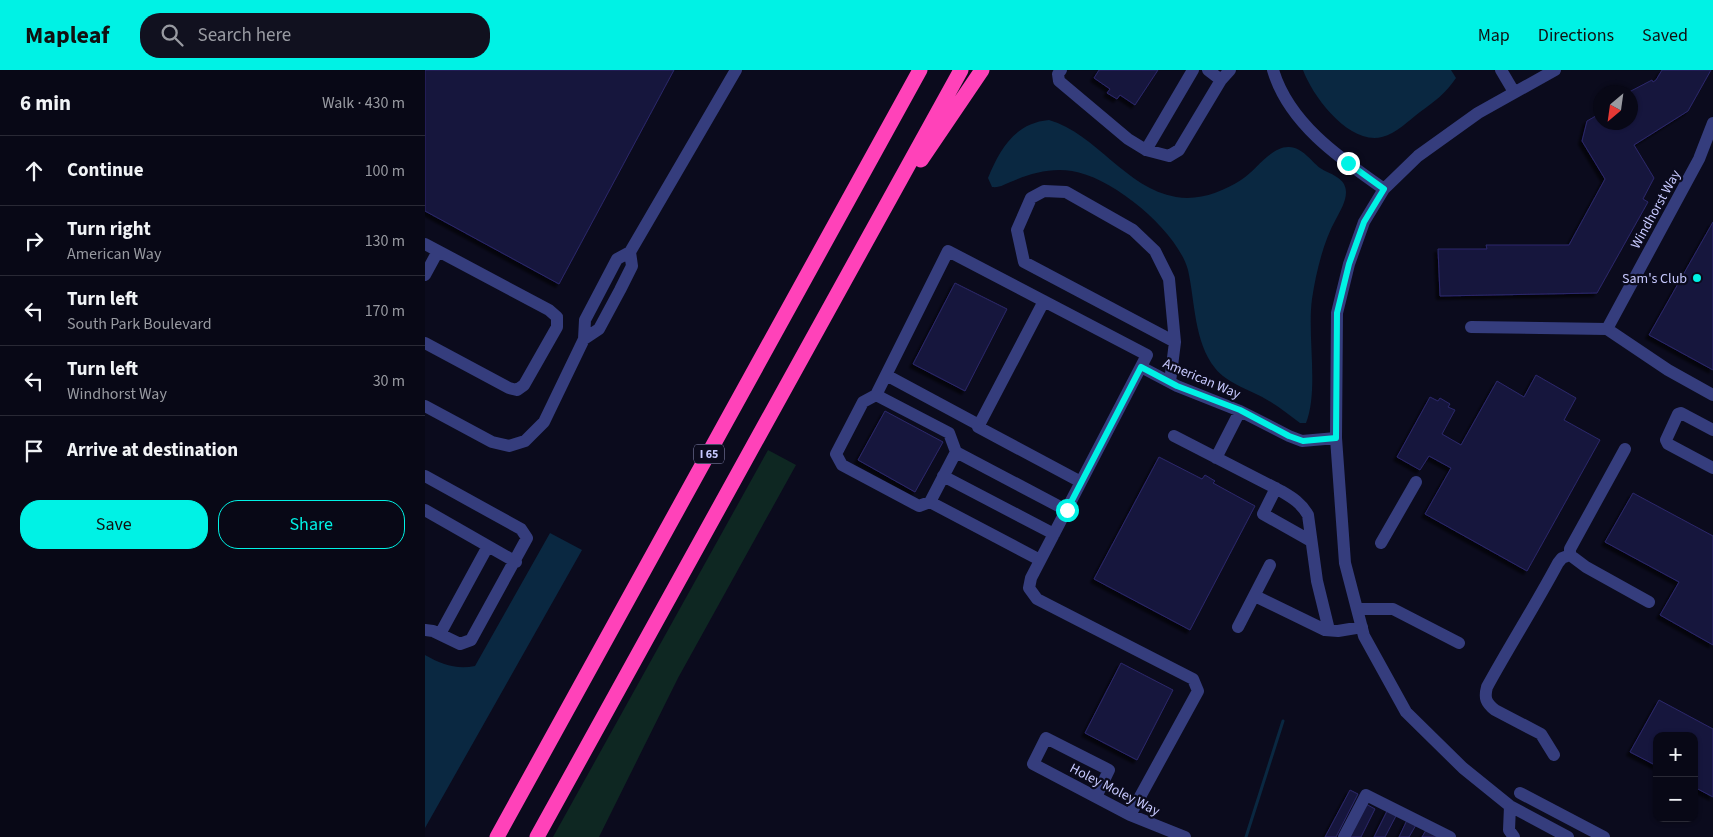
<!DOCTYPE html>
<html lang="en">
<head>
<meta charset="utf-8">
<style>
	:root { --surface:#080816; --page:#11111f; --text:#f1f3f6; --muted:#989aa1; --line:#292935; --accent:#00f2e5 }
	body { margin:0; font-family:"Source Sans 3",sans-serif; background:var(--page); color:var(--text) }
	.controls { position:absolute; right:15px; bottom:15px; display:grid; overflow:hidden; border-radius:10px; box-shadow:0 1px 4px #0004 }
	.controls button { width:45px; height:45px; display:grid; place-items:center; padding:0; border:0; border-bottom:1px solid var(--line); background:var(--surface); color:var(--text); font:25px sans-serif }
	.compass { position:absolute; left:1168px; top:15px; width:45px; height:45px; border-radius:50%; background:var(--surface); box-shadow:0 1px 4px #0004; rotate:209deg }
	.stop { position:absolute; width:15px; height:15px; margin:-11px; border:4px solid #00f2e5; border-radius:50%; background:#fff }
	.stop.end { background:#00f2e5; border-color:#fff; box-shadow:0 1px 5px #0008 }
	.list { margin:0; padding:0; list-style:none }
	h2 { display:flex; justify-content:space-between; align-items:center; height:65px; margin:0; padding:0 20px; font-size:21px }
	h2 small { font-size:16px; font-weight:400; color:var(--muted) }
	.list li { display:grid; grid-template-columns:32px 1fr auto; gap:15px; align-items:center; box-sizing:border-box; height:70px; padding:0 20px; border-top:1px solid var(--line) }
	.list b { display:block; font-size:19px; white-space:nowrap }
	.list p { margin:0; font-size:16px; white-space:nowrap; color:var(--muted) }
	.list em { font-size:16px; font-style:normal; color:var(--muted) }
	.actions { display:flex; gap:10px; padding:15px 20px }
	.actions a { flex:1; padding:11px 0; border:1px solid var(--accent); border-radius:20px; text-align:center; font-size:18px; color:var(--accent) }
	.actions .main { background:var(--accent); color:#111 }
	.icon { flex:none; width:28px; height:28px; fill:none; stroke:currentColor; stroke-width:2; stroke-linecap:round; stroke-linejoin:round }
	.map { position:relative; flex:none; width:1288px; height:767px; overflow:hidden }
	header { display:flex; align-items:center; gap:30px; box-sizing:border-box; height:70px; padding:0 25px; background:var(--accent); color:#111 }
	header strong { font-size:24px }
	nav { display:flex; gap:28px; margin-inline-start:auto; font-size:18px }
	.search { width:350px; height:45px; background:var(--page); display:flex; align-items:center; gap:12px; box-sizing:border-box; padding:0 18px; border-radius:20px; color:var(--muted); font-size:19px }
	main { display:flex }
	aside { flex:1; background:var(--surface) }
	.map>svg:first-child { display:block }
	.green { fill:#0e2722 }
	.water { fill:#0a2841 }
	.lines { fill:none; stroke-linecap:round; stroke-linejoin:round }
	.stream { stroke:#0a2841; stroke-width:3 }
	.building { fill:#19173e; stroke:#2b286b; filter:url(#shadow) }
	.minor { stroke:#353d7d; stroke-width:12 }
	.highway { stroke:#ff42b9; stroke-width:15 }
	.route { stroke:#00f2e5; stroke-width:6 }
	.poi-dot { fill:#00f2e5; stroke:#0b0b1d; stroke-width:2 }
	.labels { text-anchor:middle; stroke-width:4.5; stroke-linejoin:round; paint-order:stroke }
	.shield { fill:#0b0b1d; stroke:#8f90bb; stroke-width:1 }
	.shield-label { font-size:12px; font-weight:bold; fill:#c7c9ff }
	.street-label { font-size:14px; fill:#c7c9ff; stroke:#0b0b1d }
	.poi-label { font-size:14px; fill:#c7c9ff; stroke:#0b0b1d; text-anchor:end }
</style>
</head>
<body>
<header>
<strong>Mapleaf</strong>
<div class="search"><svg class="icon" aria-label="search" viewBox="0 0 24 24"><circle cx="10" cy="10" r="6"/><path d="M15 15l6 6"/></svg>Search here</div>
<nav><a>Map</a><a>Directions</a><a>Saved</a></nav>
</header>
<main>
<aside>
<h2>6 min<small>Walk · 430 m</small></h2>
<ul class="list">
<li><svg class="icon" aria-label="ahead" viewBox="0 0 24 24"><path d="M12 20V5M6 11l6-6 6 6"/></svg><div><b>Continue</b></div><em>100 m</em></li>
<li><svg class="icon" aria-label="right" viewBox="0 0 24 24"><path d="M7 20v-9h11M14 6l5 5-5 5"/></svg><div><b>Turn right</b><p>American Way</p></div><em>130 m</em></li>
<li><svg class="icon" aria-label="left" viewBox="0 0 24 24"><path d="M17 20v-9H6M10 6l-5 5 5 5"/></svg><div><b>Turn left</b><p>South Park Boulevard</p></div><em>170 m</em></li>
<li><svg class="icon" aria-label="left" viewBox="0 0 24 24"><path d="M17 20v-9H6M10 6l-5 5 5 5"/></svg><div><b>Turn left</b><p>Windhorst Way</p></div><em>30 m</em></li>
<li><svg class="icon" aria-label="arrive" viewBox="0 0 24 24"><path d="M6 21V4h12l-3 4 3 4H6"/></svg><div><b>Arrive at destination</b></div></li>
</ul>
<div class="actions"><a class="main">Save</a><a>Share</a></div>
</aside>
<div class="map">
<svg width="1288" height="767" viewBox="0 0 1288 767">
	<defs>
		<filter id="shadow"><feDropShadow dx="-3.5" dy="3.5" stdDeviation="1" flood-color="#0009"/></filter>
	</defs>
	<rect width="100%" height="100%" fill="#0b0b1d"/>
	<path class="green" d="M343,380L371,395L253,608L174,767H128Z"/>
	<path class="water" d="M878,0H1026L1031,8C1021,23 1009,32 995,42C983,51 972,63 957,67C924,75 888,27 878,0Z
		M624,50C672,64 700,118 751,127C774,131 797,122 816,110C830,102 846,76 864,77C878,78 885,90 895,98C904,104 921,107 921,122C921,132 915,141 911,149C898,172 891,203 887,229C882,266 894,320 881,353H875C865,346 855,337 844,331C827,320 802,314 790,298C769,272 770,231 763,200C752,160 687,107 647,101C626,98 607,103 588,111C580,114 575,118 567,117L563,108C575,79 590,53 624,50Z
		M125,463L157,480L0,758V585C16,594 31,600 50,596Z"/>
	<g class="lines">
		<path class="stream" d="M821,767L858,651"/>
	</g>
	<path class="building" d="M0,0H249L134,214L0,141Z
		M674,0H733L710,35L695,25L692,29L682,23L685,19L669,8Z
		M1237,0H1286L1263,41L1209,75L1229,108L1218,129L1223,132L1172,223L1015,226L1013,179H1062L1061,175H1144L1180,109L1157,71L1162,51L1176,43V52H1206L1204,22L1227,10L1228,12L1231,10Z
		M1288,152V300L1224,265Z
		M530,213L582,239L540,321L488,294Z
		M1111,305L1151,328L1139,350L1175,370L1102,501L1000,444L1026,398L1004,386L995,400L972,387L1005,327L1013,331L1015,328L1025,334L1023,337L1030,340L1017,364L1036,375L1072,311L1099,327Z
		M460,341L518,372L490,422L433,390Z
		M734,387L777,409L780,405L790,411L788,413L830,436L765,560L669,509Z
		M1208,423L1288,466V575L1235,545L1254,512L1180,472Z
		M696,593L748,620L712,690L660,663Z
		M1234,630L1288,659V727L1269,717V666H1232V696L1205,682Z
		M925,720L933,724L911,767H900Z
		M941,734L950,739L936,767H925Z
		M963,739L972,744L960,767H949Z
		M982,750L991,755L984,767H974Z
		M1001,760L1012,765L1011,767H997Z"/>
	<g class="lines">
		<path class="minor" d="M636,0L633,4L634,11L703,69L721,80L744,86L754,80L796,10L805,0
			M783,0L796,10
			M848,0C864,54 916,89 959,119
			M1076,0L1089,22
			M1130,0L1053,43L993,86L959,119L939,152L924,194L912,243L911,368L920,493L939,566L981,642L1038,698L1085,736L1143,767
			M1288,53L1274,89L1182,259L1243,300L1288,325
			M721,80L768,0
			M0,174L124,240L132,247V257L99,315L92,320L84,318L0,273
			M0,205L13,181
			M619,231L553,357L656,412
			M1046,257L1182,259
			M159,269L174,259L195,220L207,196L205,182
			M716,297L752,316L815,341L864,366L877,371L911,368
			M461,305L554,355
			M745,312L750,272L599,192L592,160L606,128L619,121L641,122L708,160L730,181L744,209L750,272
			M451,325L524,363L531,382L505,432
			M0,336L67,372L84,376L100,371L119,352L159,269L160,250L192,189L205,182L311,0
			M1288,360L1256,343L1253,344L1241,370L1243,374L1288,398
			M749,366L856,421C868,428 876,433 883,445L892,511L904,560
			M1200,379L1145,479V485L1161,497L1224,532
			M531,382L641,440
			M791,388L815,341
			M0,406L96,459L102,468L46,570L35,574L8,561L0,560
			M518,406L629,464
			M851,418L838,444L886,471
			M0,440L91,492
			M956,473L991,412
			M615,490L505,432L494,436L417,395L411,384L438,332L451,325L523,181L722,285L606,508L604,518L612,529L768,609L773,621L705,745
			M830,526L900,560L913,561L937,557
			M932,539H968L1034,573
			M813,557L845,495
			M15,564L63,476
			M1129,685L1116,664L1070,640C1061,633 1059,628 1062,617C1085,575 1110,536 1133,493L1137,488L1145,485
			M1095,723L1179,767
			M671,727L684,700L621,668L608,694L705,745L760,767
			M1085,736L1084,760L1089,767
			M919,767L941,725L1025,767"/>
		<path class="highway" d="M496,90L557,0
			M72,767L495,0
			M112,767L536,0"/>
	</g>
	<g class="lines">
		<path class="route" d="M642,440L716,297L752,316L815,340L864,366L878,371L911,368L912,243L924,194L939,152L959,119L923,93"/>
	</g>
	<circle class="poi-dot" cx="1272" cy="208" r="5"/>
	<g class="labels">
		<rect class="shield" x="269" y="374.5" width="30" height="19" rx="4"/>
		<g class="shield-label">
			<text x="284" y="388">I 65</text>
		</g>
		<g class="street-label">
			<text transform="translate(1230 139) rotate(-61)" y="5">Windhorst Way</text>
			<text transform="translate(777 308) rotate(23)" y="5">American Way</text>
			<text transform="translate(690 719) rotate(27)" y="5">Holey Moley Way</text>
		</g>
		<g class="poi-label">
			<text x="1262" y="213">Sam's Club</text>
		</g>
	</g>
</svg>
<div class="controls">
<button>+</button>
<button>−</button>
</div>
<svg class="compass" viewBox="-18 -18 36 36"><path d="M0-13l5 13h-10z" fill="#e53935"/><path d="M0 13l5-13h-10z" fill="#989aa1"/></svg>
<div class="stop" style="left:642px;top:440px"></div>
<div class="stop end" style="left:923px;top:93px"></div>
</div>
</main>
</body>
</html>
